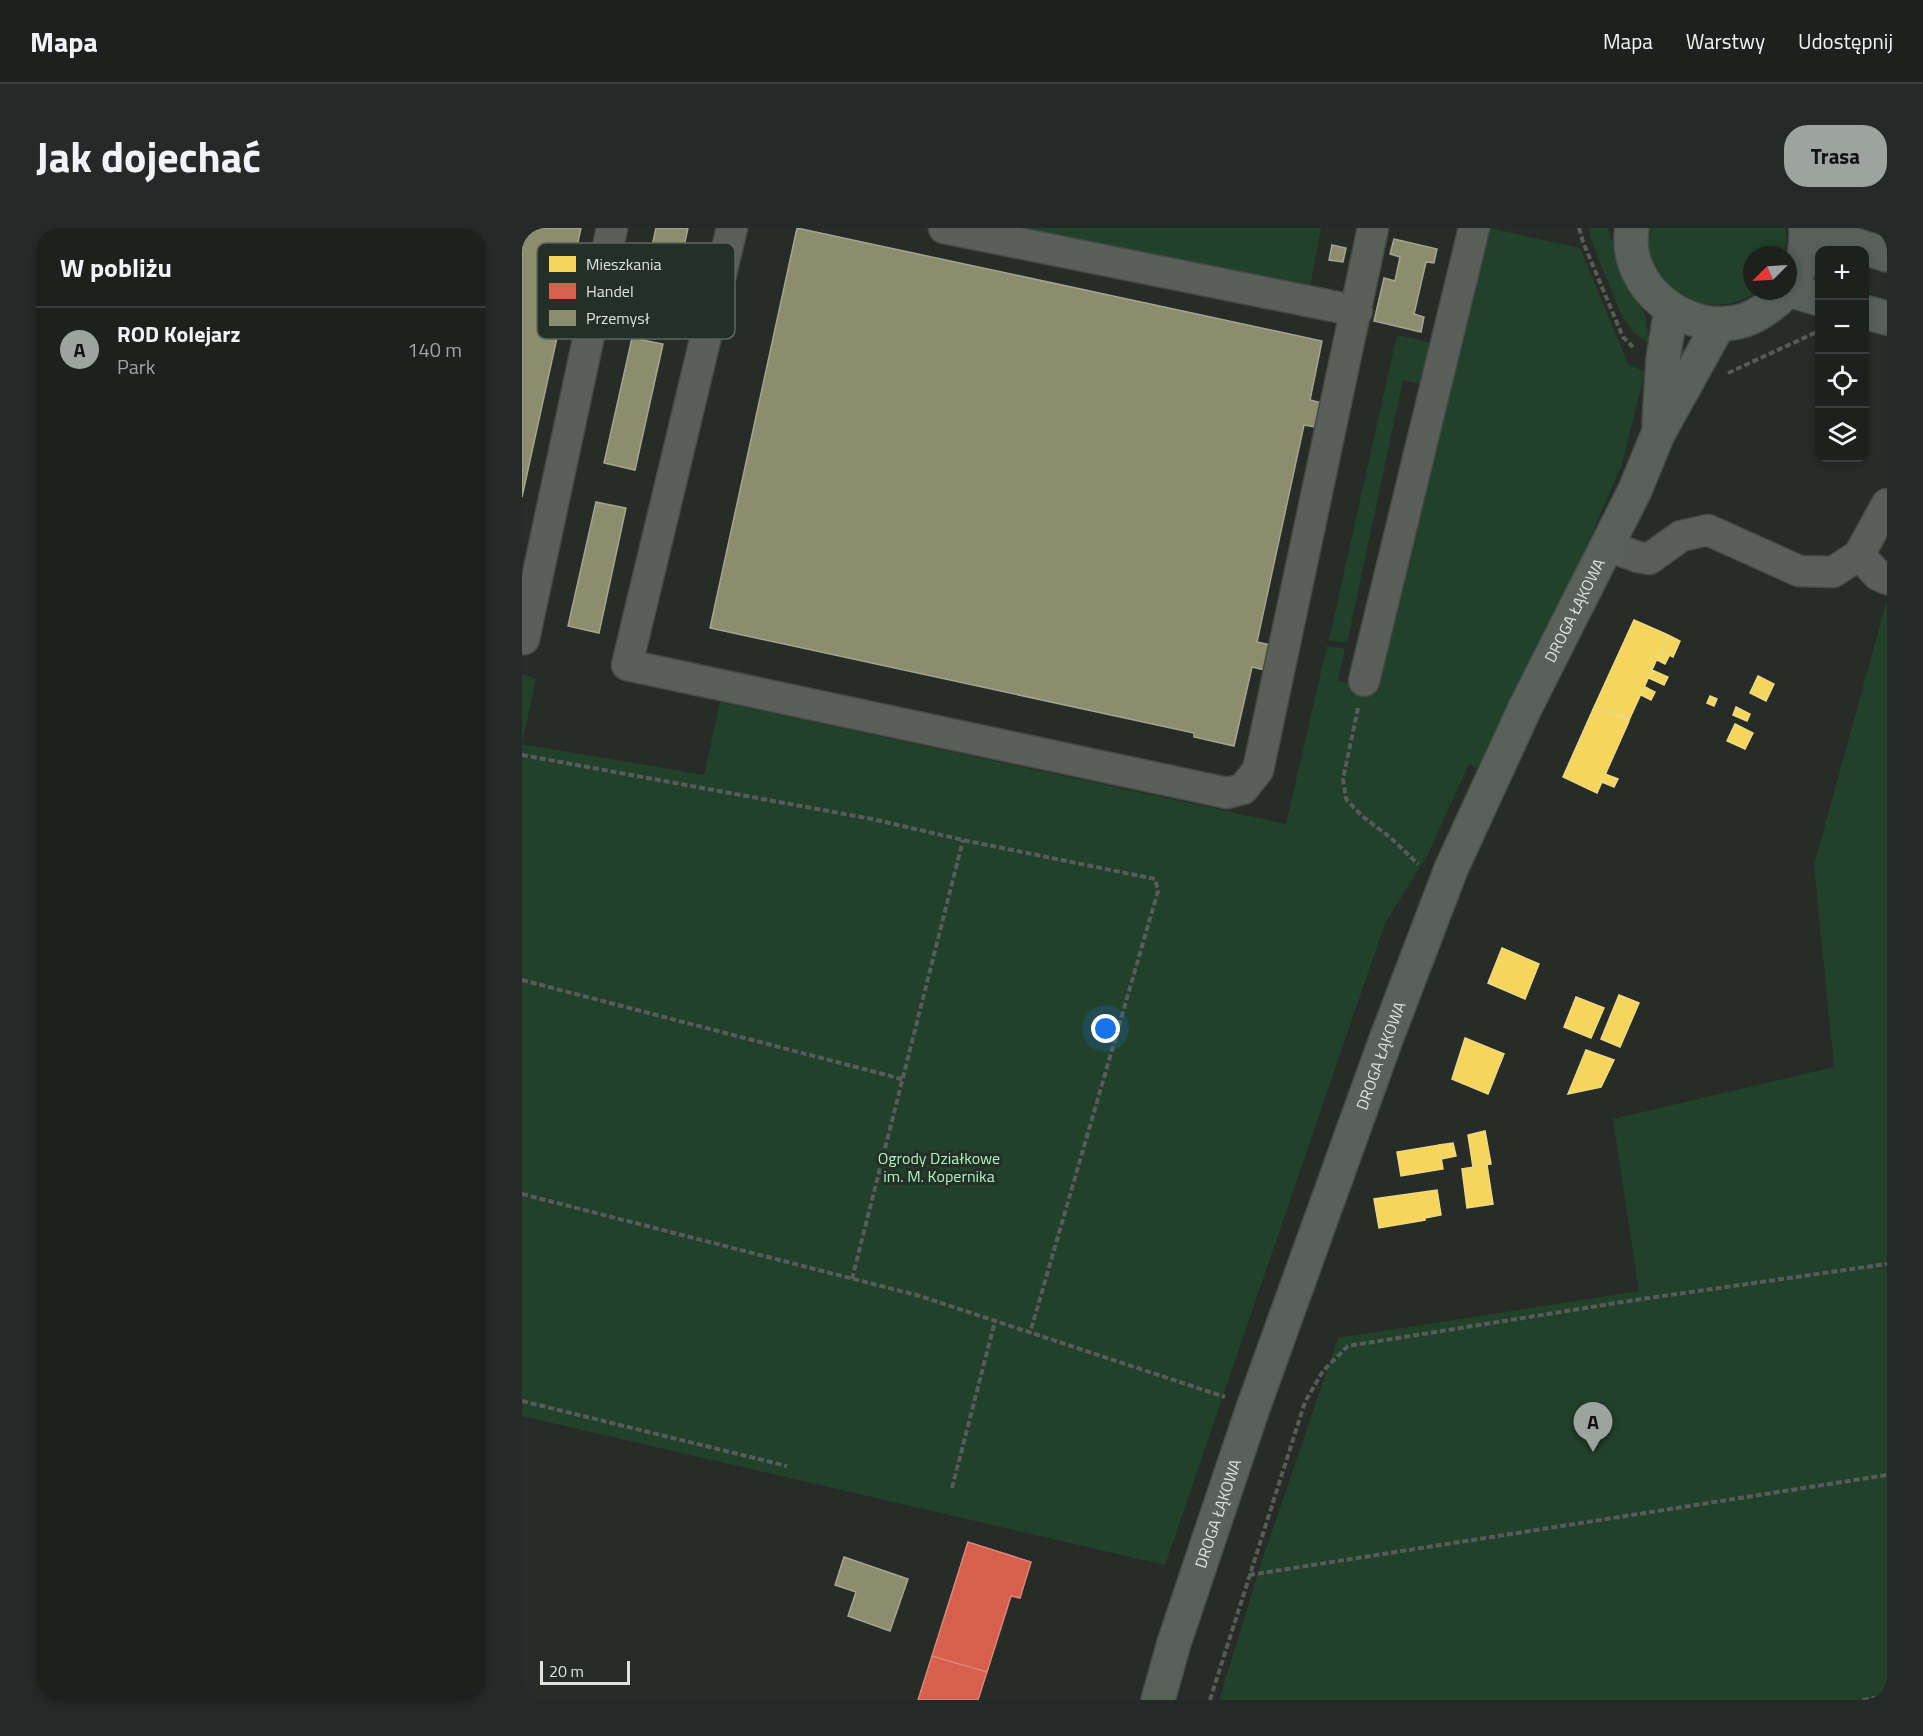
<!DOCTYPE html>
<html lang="pl">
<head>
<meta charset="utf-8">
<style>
	:root { --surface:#1d211e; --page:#252927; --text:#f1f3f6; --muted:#a0a3a4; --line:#3b3e3c; --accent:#9da39e }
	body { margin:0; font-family:"Titillium Web",sans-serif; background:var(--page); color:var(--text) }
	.controls { position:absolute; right:18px; top:18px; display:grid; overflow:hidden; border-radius:12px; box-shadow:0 3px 9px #0003 }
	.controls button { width:54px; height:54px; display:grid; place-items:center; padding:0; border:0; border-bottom:2px solid var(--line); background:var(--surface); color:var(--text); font:30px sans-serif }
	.compass { position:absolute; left:1221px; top:18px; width:54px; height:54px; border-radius:50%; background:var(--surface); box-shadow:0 3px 9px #0003; rotate:246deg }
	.scale { position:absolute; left:18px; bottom:15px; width:90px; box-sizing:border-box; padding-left:6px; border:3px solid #dde3de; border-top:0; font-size:16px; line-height:21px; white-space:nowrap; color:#dde3de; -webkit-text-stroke:4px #242f27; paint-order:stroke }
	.you { position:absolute; left:584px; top:801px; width:21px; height:21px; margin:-15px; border:4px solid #fff; border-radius:50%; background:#1a73e8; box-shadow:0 0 0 9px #1a73e833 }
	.badge { display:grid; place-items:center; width:39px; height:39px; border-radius:50%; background:var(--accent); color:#111; font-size:20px; font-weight:700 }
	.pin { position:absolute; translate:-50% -50px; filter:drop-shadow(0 2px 3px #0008) }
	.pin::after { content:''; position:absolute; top:32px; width:21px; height:18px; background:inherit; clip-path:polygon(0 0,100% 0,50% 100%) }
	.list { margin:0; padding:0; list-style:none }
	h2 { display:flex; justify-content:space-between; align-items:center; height:78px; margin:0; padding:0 24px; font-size:26px }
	h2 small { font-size:20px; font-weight:400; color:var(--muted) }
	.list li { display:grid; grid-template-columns:39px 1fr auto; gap:18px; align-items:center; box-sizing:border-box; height:84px; padding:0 24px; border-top:2px solid var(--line) }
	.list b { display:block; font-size:22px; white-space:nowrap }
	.list p { margin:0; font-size:20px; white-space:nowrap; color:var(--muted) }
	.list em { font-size:20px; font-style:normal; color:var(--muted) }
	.icon { flex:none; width:33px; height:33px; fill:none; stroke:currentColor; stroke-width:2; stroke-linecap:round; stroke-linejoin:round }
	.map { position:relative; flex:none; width:1365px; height:1472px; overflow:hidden; border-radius:24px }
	header { display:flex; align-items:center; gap:36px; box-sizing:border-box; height:84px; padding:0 30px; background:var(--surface); border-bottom:2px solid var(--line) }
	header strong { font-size:28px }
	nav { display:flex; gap:33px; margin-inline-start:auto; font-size:21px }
	.intro { display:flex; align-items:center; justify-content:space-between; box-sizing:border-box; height:144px; padding:0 36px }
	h1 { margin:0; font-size:42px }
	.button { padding:15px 27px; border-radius:24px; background:var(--accent); color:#111; font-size:21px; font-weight:700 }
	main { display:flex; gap:36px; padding:0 36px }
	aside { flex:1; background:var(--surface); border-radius:24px; box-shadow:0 3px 9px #0003 }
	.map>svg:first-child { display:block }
	.green { fill:#22412b }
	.homes { fill:#f6d55c; stroke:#eed983; stroke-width:1.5 }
	.shops { fill:#d6604d; stroke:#d88778; stroke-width:1.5 }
	.industry { fill:#8c8c6e; stroke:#a4a690; stroke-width:1.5 }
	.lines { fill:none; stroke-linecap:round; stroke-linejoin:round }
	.minor-casing { stroke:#454a46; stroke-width:33 }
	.major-casing { stroke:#454a46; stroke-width:36 }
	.path { stroke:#585c59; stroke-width:4; stroke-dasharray:6 3; stroke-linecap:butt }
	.minor { stroke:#5b5f5c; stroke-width:30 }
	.major { stroke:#58625b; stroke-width:33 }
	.labels { text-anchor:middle; stroke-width:6; stroke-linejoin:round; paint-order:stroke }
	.street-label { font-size:16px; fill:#dde3de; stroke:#242f27 }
	.park-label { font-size:16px; fill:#abf4bf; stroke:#242f27 }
	.key { fill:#242f27; stroke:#5c655e; stroke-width:1.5 }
	.key-label { font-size:16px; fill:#dde3de }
</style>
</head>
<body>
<header>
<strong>Mapa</strong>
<nav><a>Mapa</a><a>Warstwy</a><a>Udostępnij</a></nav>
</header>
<div class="intro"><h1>Jak dojechać</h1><a class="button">Trasa</a></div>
<main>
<aside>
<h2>W pobliżu<small></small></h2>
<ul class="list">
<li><span class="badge">A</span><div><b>ROD Kolejarz</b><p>Park</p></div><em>140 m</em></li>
</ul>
</aside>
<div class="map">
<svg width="1365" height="1472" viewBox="0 0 1365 1472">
	<rect width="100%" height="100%" fill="#272c28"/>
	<path class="green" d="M504,0H799L788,59Z
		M967,0L1058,20L1106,136L1123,144L1100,236L1059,331L956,540L947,536L905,628L863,695L643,1337L0,1188V446L14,451L0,516L182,547L198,474L764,596L805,418L823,421L816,453L855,461L923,161L881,152L825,415L807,412L875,107L928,119Z
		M1068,0H1086L1102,48L1123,87L1128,117L1111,104L1099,86L1068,9Z
		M1126,0H1263L1265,9L1262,27H1230V63H1237C1186,97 1120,64 1126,0Z
		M1365,372V1472H697L738,1339L816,1110L1117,1063L1091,891L1312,839L1292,637Z"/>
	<path class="homes" d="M1112,392L1146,407L1107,492L1073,477Z
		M1146,407L1158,413L1151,429L1139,423Z
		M1139,423L1147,428L1143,436L1135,432Z
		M1130,442L1146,449L1142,457L1127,450Z
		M1236,448L1252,456L1244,473L1228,465Z
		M1123,459L1133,464L1129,472L1119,467Z
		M1188,468L1195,471L1192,478L1185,475Z
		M1073,477L1107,493L1075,565L1041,549Z
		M1214,479L1228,486L1225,493L1211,487Z
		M1213,496L1231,505L1223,521L1205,513Z
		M1083,546L1096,551L1092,559L1080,554Z
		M980,720L1017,736L1003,771L966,755Z
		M1097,767L1117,775L1098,819L1079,811Z
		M1054,769L1082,780L1069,810L1042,799Z
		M943,810L982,826L966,866L930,851Z
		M1064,822L1092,832L1079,859L1046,866Z
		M963,903L969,936L951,939L946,907Z
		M931,915L934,928L919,931L917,917Z
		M917,917L921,941L879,948L875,924Z
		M965,937L971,976L945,980L940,941Z
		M915,962L919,987L903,990V992L857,1000L852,971Z"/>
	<path class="shops" d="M446,1314L509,1334L498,1370L489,1368L465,1444L410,1428Z
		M410,1428L465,1444L456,1472H396Z"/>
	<path class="industry" d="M0,0H59L0,269Z
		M134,0H166L147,88L116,81Z
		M275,0L800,113L788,172L804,176L798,200L782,197L735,414L753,418L747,443L730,439L712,518L672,509V505L188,400Z
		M872,11L915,21L912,35L904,34L892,86L902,89L899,104L852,93L862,50L873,53L878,29L868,26Z
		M810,17L824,20L821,34L807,32Z
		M110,110L141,116L113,242L82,235Z
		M74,274L104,280L77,405L46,398Z
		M322,1329L386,1351L368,1403L326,1388L334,1364L313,1357Z"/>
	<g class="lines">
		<g class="minor-casing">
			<path id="minor" d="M210,0L105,437L705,565L721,561L736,542L851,0
				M422,0L835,83
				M1086,318L1116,329L1127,331L1159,308L1186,302L1277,343L1311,344L1337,327L1365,276
				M1337,327L1356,347L1365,351
				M0,410L2,411L90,0
				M842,453L952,0"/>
		</g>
		<g class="major-casing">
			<g id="major">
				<path d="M1110,0C1100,61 1168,110 1223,92C1240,86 1253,75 1265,63"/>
				<path d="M1285,2L1365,27"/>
				<path d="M1266,62C1279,42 1285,24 1284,0"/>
				<path d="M1266,62L1298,71"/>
				<path d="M1342,84L1365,90"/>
				<path d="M1137,195L1141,131L1149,82"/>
				<path id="s1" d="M636,1472L652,1415L731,1180L863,814L929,641L1003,480L1113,262L1136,206L1197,96"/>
			</g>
		</g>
		<path class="path" d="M1057,0L1061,14L1101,109L1111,119
			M1206,145L1297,103
			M836,480L821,551L824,571L840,588L869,610L896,636
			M0,527L350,591L441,612L633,651L636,663L508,1105
			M0,752L380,851
			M0,966L398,1068L703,1169
			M330,1051L441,612
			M0,1173L265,1238
			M430,1260L473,1093
			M727,1347L1365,1247
			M688,1472L783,1174L801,1143L826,1118L1113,1072L1365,1036
			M1341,1472L1365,1468"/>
		<use href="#minor" class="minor"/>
		<use href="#major" class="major"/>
	</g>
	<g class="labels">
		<g class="street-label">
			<text dy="6" stroke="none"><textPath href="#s1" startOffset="1168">DROGA ŁĄKOWA</textPath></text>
			<text dy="6" stroke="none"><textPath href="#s1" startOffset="682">DROGA ŁĄKOWA</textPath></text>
			<text dy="6" stroke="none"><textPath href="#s1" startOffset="196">DROGA ŁĄKOWA</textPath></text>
		</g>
		<g class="park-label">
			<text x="417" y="936">Ogrody Działkowe<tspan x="417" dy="18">im. M. Kopernika</tspan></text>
		</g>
	</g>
	<rect x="15" y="15" width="198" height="96" rx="9" class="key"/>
	<rect x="27" y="28" width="27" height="16" fill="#f6d55c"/>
	<rect x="27" y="55" width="27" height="16" fill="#d6604d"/>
	<rect x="27" y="82" width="27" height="16" fill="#8c8c6e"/>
	<g class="key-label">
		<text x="64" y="42">Mieszkania</text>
		<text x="64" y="69">Handel</text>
		<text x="64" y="96">Przemysł</text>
	</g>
</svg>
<div class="controls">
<button>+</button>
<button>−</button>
<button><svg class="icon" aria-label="locate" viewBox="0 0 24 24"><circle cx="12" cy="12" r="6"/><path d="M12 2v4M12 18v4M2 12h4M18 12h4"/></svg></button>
<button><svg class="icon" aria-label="layers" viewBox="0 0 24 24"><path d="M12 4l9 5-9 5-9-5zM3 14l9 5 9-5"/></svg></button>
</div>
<svg class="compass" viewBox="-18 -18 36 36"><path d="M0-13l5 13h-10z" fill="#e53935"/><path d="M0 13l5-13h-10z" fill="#a0a3a4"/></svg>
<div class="scale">20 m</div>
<div class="you"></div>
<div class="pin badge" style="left:1071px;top:1224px">A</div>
</div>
</main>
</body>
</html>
